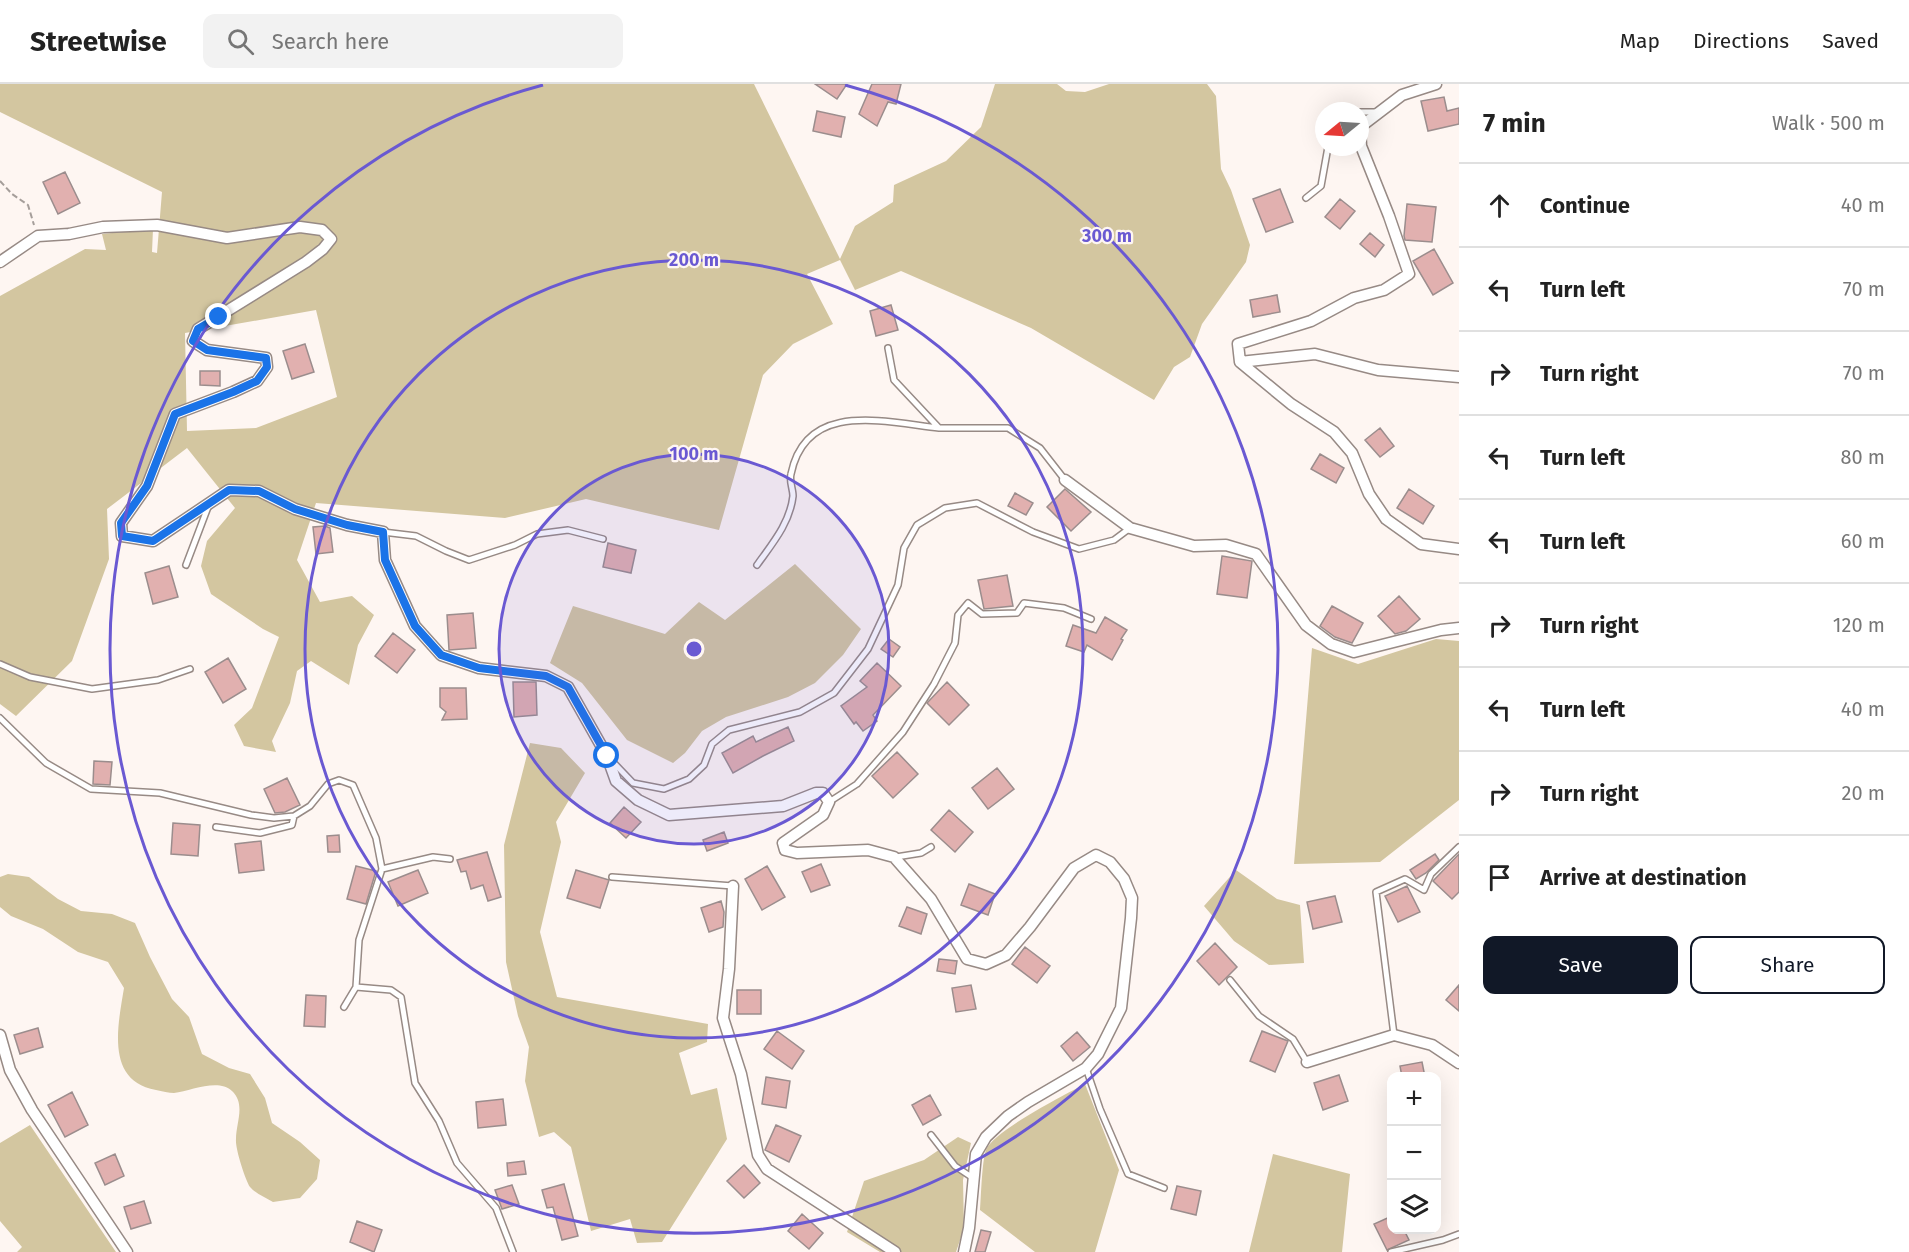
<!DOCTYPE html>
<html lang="en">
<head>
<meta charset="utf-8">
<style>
	:root { --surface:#fff; --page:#f2f2f2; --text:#222; --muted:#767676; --line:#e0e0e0; --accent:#111827 }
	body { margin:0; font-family:"Fira Sans",sans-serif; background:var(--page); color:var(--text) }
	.controls { position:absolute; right:18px; bottom:18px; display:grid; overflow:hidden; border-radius:12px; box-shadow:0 6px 24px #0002 }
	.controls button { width:54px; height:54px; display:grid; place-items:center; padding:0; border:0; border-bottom:2px solid var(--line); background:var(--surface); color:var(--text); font:30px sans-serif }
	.compass { position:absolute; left:1315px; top:18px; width:54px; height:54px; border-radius:50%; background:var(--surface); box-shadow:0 6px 24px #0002; rotate:252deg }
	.stop { position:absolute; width:18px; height:18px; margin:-14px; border:4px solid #1a73e8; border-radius:50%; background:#fff }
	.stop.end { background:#1a73e8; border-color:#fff; box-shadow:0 2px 6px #0008 }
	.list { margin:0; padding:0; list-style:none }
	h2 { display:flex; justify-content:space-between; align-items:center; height:78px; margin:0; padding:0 24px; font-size:26px }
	h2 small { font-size:20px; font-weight:400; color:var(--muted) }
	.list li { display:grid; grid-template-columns:39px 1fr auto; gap:18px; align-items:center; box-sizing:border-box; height:84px; padding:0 24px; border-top:2px solid var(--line) }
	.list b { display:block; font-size:22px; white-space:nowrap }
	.list em { font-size:20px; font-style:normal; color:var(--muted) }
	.actions { display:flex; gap:12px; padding:18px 24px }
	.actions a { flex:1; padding:14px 0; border:2px solid var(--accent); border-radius:12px; text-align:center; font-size:21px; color:var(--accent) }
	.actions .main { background:var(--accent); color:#fff }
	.icon { flex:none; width:33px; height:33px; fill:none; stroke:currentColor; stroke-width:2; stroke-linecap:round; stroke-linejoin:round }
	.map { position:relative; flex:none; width:1459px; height:1168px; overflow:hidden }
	header { display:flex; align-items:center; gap:36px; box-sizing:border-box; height:84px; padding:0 30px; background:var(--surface); border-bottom:2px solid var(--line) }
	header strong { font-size:28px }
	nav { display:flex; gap:33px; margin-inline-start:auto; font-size:21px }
	.search { width:420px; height:54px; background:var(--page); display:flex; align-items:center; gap:15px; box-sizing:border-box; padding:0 21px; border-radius:12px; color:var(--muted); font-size:22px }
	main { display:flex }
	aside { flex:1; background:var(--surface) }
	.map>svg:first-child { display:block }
	.green { fill:#d3c6a0; fill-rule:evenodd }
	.building { fill:#e1b0af; stroke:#9b8d8d; stroke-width:1.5 }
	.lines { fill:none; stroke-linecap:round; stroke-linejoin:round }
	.lane-casing { stroke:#978a85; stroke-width:8 }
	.street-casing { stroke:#978a85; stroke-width:13 }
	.path { stroke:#a59e9a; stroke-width:2; stroke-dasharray:6 3; stroke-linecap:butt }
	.lane { stroke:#fff; stroke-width:5 }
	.street { stroke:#fff; stroke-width:10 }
	.route { stroke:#1a73e8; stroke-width:8 }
	.ring { fill:none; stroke:#6a59d2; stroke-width:3 }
	.centre { fill:#6a59d2; stroke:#fef6f2; stroke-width:3 }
	.ring-label { font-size:18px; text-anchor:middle; font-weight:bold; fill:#6a59d2; stroke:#fef6f2; stroke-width:4.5; stroke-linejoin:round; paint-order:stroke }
</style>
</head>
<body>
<header>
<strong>Streetwise</strong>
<div class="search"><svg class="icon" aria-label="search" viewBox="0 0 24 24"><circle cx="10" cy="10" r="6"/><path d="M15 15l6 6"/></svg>Search here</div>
<nav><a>Map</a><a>Directions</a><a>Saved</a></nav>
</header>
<main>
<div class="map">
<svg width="1459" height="1168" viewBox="0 0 1459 1168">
	<rect width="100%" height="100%" fill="#fef6f2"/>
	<path class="green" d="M0,0H754L840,175L855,142L893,118L894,101L946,77L981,43L995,0H1057L1066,7L1085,8L1109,0H1207L1216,12L1221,85L1231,106L1250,161L1246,178L1202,240L1190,273L1174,283L1154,316L1031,244L901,187L855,206L840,176L807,190L833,240L793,260L763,291L719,446L586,415L505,434L316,419L297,476L320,518L352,512L374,531L358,561L349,601L311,577L297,587L290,619L272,657L276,668L244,662L234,641L252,624L279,553L263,545L211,510L201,482L207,457L235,424L187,364L107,425L109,475L72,577L16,632L0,620V212L85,165L106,166L102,150L153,145L152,168L157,169L162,108L0,28ZM316,226L337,313L256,344L187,347L185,249Z
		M795,480L861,545L843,571L815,599L788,613L726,633L702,647L685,669L673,679L627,656L582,599L550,579L573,522L665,550L699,518L725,536Z
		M1436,555L1459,557V716L1380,778L1294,780L1312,564L1358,580Z
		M530,659L561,664L585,689L556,738L561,758L540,848L557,913L708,940L707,958L679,969L691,1011L717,1004L727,1055L662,1158L637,1159L630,1135L591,1147L571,1063L554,1048L539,1053L525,997L529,963L518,932L506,878L504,761Z
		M1236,786L1277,815L1300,821L1304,879L1269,881L1234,857L1204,822Z
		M8,790L29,793L58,815L81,827L112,830L135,839L150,873L172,915L189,933L202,970L229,984L250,990L265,1014L272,1039L300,1058L320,1076L317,1095L300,1114L273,1118C266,1114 255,1109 250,1103C245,1095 235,1064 236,1055C236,1039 246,1020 232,1007C218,994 191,1007 174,1009C169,1009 162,1007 156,1006C105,997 118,941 124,904L108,878L78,868L43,845L11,832L0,823V793Z
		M1085,1000L1119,1086L1095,1168H1035L980,1126C981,1113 982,1076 986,1066C993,1047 1066,1010 1085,1000Z
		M30,1041L116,1168H17L22,1163L0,1137V1059Z
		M958,1053L971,1059L963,1096L964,1144L956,1168H880L847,1148L864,1097L924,1076Z
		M1273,1070L1350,1090L1342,1168H1249Z"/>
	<path class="building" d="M815,0H847L837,15Z
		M872,0H901L896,20L888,18L877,42L859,30Z
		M1444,13L1447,27L1459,24V40L1428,47L1421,17Z
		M817,27L845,33L841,53L813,47Z
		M65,88L80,119L58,130L43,98Z
		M1280,105L1293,138L1266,148L1253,115Z
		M1340,115L1355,127L1340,145L1325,133Z
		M1407,120L1436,123L1432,158L1405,156L1404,152Z
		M1370,149L1384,161L1375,173L1360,160Z
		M1434,165L1453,199L1433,211L1413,177Z
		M1277,211L1280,228L1253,233L1250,216Z
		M891,221L898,246L876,252L870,227Z
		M305,260L314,288L292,295L283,267Z
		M200,287H220V302L200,301Z
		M1380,344L1394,362L1380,373L1365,356Z
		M1320,370L1344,384L1336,399L1311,385Z
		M1065,405L1091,428L1071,447L1047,423Z
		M1409,405L1434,422L1423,440L1397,424Z
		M1015,409L1033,419L1026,431L1008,422Z
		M325,442L330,444L333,468L316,470L313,443Z
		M608,459L636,466L631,489L603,483Z
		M1222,472L1252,477L1247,514L1217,510Z
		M169,482L178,513L153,520L145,489Z
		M1007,491L1013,522L984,525L978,496Z
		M1399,512L1420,535L1406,547L1395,550L1378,532Z
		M1332,522L1363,539L1352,559L1335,553L1320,542Z
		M473,529L476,564L449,566L447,531Z
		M1105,533L1127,546L1121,555L1123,556L1112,576L1087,561L1084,568L1066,562L1073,541L1096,549Z
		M393,549L415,566L397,589L375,572Z
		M889,555L900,563L893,573L881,565Z
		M228,574L246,605L223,619L205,588Z
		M877,579L901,602L873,631L877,637L863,647L856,638L854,640L841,622L867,603L860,597Z
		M513,598H536L537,631L514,633Z
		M947,598L969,621L949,641L927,619Z
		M440,604H466L467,635L442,636L446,628L440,623Z
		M788,643L794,657L763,672L733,689L722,669L753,652L756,658Z
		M897,668L918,690L893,714L872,692Z
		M94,677L112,678L110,701L93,700Z
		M997,684L1014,705L988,725L972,704Z
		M287,694L300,721L285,728L275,729L264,705Z
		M624,723L641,738L626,754L610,739Z
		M949,726L973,748L955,768L931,746Z
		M173,739L200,741L198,772L171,770Z
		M724,748L728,759L707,767L703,756Z
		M339,751L340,768H328L327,752Z
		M261,757L264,786L239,789L235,760Z
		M487,768L501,813L488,817L483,801L471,805L466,787L461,788L457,776Z
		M1435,770L1439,776L1426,789L1416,795L1410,786Z
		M1459,770V808L1452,815L1433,797Z
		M821,780L830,801L811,808L802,788Z
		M356,782L376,787L366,820L347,815Z
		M767,782L785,813L762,826L745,795Z
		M418,786L428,809L398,822L388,798Z
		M576,786L609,796L600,824L567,814Z
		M969,800L995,810L988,831L961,821Z
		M1407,802L1420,828L1398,838L1385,812Z
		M1335,812L1342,838L1313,845L1307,818Z
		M721,817L724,828L723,843L709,848L701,824Z
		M907,823L927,830L921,850L899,842Z
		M1215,859L1237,883L1219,901L1197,877Z
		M1025,863L1050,882L1037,899L1012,880Z
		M939,875L957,877L955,890L937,887Z
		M971,901L976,925L956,928L952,904Z
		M1459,901V927L1446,916Z
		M737,906H761V930H737Z
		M306,911L326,912L325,943L304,942Z
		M38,944L43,963L20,970L14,951Z
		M777,947L804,967L792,985L764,965Z
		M1262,947L1288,957L1275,988L1250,977Z
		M1077,948L1090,963L1073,977L1061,962Z
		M1422,978L1425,993H1402L1400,982Z
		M1339,991L1348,1017L1323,1026L1314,999Z
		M766,993L790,997L786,1024L762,1020Z
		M72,1008L88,1041L65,1053L48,1021Z
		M930,1011L941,1031L923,1041L912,1021Z
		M503,1015L506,1041L478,1044L476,1018Z
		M776,1041L801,1052L789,1078L765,1066Z
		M115,1070L124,1092L105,1101L95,1079Z
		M524,1077L526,1090L508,1092L507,1079Z
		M744,1081L760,1099L744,1114L727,1097Z
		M564,1100L578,1152L562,1156L553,1123L547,1124L542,1106Z
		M512,1101L519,1120L502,1125L495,1106Z
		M1177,1102L1201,1107L1196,1131L1171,1125Z
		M144,1117L151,1139L131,1145L124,1123Z
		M802,1130L823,1149L809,1165L788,1147Z
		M1392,1132V1146H1404L1409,1156L1387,1166L1374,1140Z
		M357,1137L382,1146L374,1168L350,1158Z
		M981,1146L991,1148L985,1168H975Z"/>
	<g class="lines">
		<g class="lane-casing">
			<path id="lane" d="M1360,28H1378
				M1306,114L1321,102L1328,63
				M888,264L894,296L939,344H1008L1040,364L1065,396
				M383,448L416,452L446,467L469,476L515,461L537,450L568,446L603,455
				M186,481L208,423
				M757,481C772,460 790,439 793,412C793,405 789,397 791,390C806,316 885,338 939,344
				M0,580L30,593L92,605L158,596L190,585
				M0,634L46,679L91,705L160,709L251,731L274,734L294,732L310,722L328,700L339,696L353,701L376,754L382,785L359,856L356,903L344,923
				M611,676L633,699L664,705L689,695L704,681L712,660L729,646L800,628L834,609L868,565L898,501L904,464L917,441L945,424L977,419L1033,448L1079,465L1114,456L1130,444
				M829,718L857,700L903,648L934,600L955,559L958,531L968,519L982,530L1017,529L1024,519L1064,524L1091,535
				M216,743L260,749L292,741L294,732
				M896,773L921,769L931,763
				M382,785L433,773L450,775
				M612,793L733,802
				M1230,896L1259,932L1293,955L1307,978
				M356,903L391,906L401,913L415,999L439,1037L457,1079L496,1124L513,1168
				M1394,951L1376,808L1405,795L1424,806L1431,790L1459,763
				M1086,984L1100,1025L1128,1090L1164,1104
				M931,1051L955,1082L973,1094
				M1391,1168L1443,1156L1459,1150"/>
		</g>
		<g class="street-casing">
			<path id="street" d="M1436,0L1402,11L1360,43L1361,62L1389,132L1409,190L1384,206L1354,214L1311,237L1238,260L1240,278L1291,320L1334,348L1352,369L1369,410L1386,435L1421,460L1459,465
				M0,178L38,152L69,150L103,143L157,141L227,154L300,143L322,146L331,155L323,165L306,178L198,245L193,257L207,266L266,274L267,283L257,297L233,308L175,330L147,402L121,439L122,452L153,457L229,406L259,407L295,425L347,441L383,448L385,476L415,542L441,571L479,584L546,592L568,603L607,672L616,697L638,716L669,731L783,722L816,709H823L829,718L823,731L783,759L785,766L797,769L868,766L894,773L931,815L967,875L986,880L1006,871L1030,843L1074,784L1096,771L1110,778L1124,795L1132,814L1131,834L1121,924L1098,970L1086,984L1028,1018L1008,1032L986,1053L976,1070L969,1144L964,1168
				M1240,278L1315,270L1378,286L1459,293
				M1065,396L1130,444L1194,462L1226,461L1256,470L1306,541L1331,560L1354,568L1441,546L1459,544
				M733,802L729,885L723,934L741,990L758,1071L767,1085L895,1168
				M0,951L10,986L32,1026L127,1168
				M1307,978L1394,951L1432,961L1459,979"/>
		</g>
		<path class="path" d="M0,97L12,110L28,121L34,141"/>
		<use href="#lane" class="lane"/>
		<use href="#street" class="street"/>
	</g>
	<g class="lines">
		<path class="route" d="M219,233L198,245L193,257L207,266L266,274L267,283L257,297L233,308L175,330L147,402L121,439L122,452L153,457L229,406L259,407L295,425L347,441L383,448L385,476L415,542L441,571L479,584L546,592L568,603L607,672"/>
	</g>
	<circle cx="694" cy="565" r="195" fill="#6a59d2" fill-opacity=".12"/>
	<g class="ring">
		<circle cx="694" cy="565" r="195"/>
		<circle cx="694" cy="565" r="389"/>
		<path d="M845 1A584 584 0 1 1 543 1"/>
	</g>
	<circle cx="694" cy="565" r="9" class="centre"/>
	<g class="ring-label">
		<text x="1107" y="158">300 m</text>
		<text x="694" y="182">200 m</text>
		<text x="694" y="376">100 m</text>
	</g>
</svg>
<div class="controls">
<button>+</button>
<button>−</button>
<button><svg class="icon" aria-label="layers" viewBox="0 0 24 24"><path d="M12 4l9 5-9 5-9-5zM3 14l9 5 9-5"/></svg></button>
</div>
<svg class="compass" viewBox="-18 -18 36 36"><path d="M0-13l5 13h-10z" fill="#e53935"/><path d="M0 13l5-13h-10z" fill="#767676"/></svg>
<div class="stop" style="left:607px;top:672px"></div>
<div class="stop end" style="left:219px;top:233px"></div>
</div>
<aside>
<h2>7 min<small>Walk · 500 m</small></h2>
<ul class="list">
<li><svg class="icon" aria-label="ahead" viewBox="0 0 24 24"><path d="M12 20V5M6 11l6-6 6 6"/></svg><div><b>Continue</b></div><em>40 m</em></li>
<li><svg class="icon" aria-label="left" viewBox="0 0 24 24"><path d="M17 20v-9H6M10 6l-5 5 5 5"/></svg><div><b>Turn left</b></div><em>70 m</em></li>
<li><svg class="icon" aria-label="right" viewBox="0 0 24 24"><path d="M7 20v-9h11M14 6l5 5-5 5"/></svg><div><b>Turn right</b></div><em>70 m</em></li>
<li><svg class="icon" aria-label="left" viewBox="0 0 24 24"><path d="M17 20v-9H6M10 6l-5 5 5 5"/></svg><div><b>Turn left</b></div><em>80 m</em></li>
<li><svg class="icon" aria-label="left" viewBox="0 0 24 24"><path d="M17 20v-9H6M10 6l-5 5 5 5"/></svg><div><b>Turn left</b></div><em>60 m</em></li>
<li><svg class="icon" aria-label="right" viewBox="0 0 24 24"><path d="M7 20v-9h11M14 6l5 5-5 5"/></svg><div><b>Turn right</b></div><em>120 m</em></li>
<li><svg class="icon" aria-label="left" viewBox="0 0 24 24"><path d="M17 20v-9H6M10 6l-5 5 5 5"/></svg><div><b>Turn left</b></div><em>40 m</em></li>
<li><svg class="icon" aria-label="right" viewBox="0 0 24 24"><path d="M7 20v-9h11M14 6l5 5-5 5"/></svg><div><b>Turn right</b></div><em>20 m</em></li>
<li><svg class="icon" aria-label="arrive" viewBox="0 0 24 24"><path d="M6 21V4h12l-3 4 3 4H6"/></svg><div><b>Arrive at destination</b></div></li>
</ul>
<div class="actions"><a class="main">Save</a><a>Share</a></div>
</aside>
</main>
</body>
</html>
